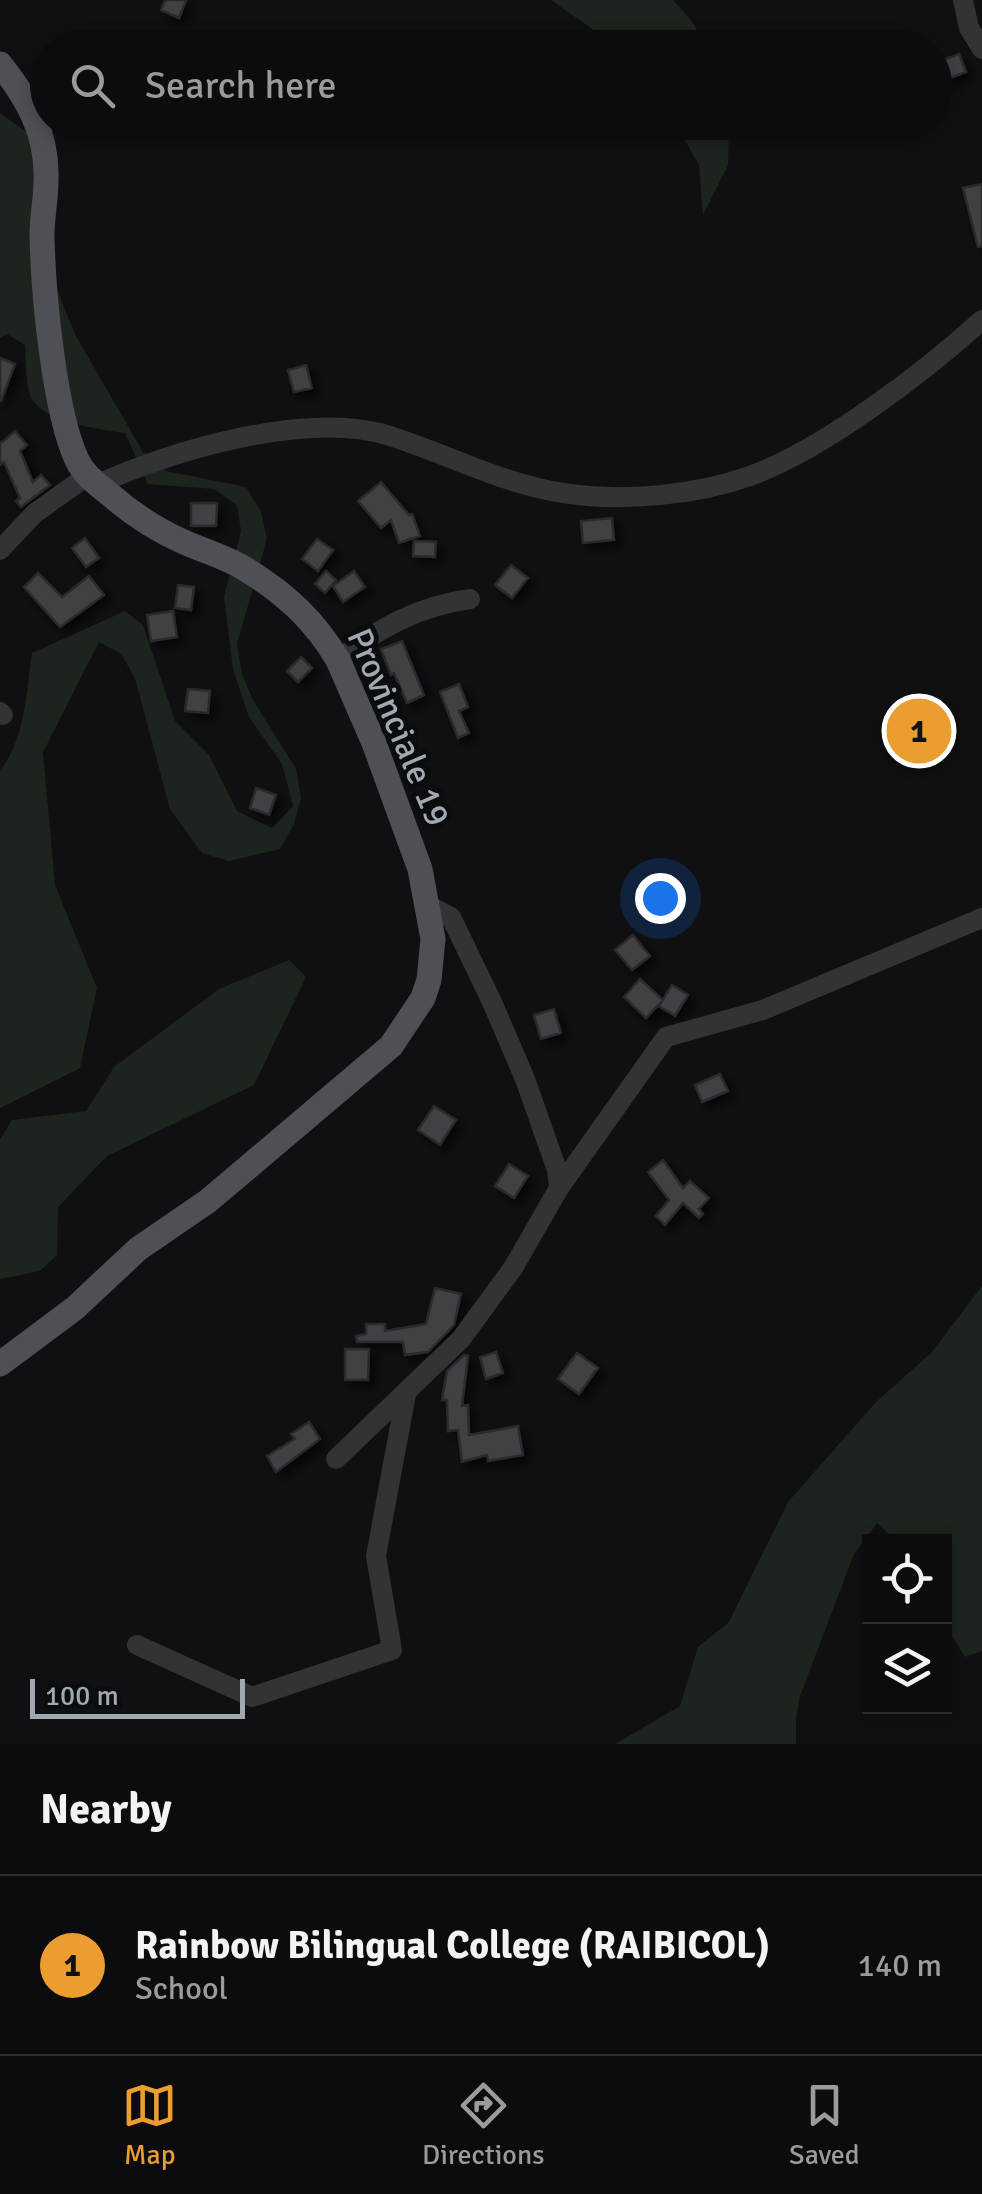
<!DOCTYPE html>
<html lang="en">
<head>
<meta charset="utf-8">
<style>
	:root { --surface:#0c0c0e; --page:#151517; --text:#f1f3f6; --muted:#9a9b9e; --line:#2c2c2e; --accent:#eb9d2f }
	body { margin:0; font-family:Signika,sans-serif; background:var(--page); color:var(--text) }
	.controls { position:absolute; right:30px; bottom:30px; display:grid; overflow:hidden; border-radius:0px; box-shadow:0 5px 15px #0003 }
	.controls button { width:90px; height:90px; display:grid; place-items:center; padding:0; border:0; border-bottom:2px solid var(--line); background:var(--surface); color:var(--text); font:50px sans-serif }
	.scale { position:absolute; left:30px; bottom:25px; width:215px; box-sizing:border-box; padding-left:10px; border:5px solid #a2a8b2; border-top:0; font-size:28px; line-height:35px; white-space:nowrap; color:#a2a8b2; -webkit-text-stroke:8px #0b0c0d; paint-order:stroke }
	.you { position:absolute; left:660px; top:898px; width:35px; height:35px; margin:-25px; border:8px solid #fff; border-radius:50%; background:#1a73e8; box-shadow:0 0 0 15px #1a73e833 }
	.badge { display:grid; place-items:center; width:65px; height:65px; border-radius:50%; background:var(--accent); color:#111; font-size:32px; font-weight:700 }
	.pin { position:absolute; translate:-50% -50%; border:5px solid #fff; box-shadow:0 2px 10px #0006 }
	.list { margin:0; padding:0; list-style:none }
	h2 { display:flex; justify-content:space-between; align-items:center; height:130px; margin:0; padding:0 40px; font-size:42px }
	h2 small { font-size:32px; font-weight:400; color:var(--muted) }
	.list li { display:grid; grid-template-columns:65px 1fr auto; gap:30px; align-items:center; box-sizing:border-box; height:180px; padding:0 40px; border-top:2px solid var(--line) }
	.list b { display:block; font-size:38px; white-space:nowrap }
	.list p { margin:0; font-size:32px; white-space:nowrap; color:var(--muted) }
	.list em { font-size:32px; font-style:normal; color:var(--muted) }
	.icon { flex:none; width:55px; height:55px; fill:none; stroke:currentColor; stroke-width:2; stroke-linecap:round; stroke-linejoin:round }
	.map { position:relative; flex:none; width:982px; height:1744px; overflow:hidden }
	.search { position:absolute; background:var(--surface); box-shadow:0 5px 15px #0003; left:30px; right:30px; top:30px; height:110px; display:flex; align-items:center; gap:25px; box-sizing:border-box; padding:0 35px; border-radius:55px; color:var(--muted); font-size:38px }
	.sheet { height:310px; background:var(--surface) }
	nav { display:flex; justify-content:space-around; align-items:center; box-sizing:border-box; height:140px; border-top:2px solid var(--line); background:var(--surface); font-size:28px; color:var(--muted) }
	nav a { display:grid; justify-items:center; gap:5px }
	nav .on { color:var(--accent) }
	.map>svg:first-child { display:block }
	.green { fill:#1d241d }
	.building { fill:#3f4145; stroke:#2a2b2e; stroke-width:2.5; filter:url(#shadow) }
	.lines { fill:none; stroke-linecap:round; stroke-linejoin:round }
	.path { stroke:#383a3e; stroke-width:2.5; stroke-dasharray:5 8; stroke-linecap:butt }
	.minor { stroke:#323337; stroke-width:20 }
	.major { stroke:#4e5056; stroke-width:25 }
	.labels { text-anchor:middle; stroke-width:10; stroke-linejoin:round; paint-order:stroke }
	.street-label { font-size:35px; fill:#a2a8b2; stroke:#0b0c0d }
</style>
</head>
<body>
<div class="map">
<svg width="982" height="1744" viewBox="0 0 982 1744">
	<defs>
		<filter id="shadow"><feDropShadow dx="6" dy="6" stdDeviation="5" flood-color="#0009"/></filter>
	</defs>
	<rect width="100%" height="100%" fill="#101012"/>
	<path class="green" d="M551,0H673L691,20L707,47H618Z
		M0,113L43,144L46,264L76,336L143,452L166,471L246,487L261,512L267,539L237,644L242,674L253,700L296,769L301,798L294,824L280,849L229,861L202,853L170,809L135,678L121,654L99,642L43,752L55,885L97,988L80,1068L0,1108V770C26,739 26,691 32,653L125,611L143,625L175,721L209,755L237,811L272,828L293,806L282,764L249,717L233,669L224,597L241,531L237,505L214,489L148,484L125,433C101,430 39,421 30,395C25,380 26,360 25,345L7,334L0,338Z
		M675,123H729L728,165L703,215L699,165Z
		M289,960L306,977L254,1085L107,1156L58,1207L57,1255L40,1271L0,1279V1139L12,1120L86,1111L114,1067L219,989Z
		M982,1286V1651L965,1657L945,1624L944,1542L896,1541L877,1523L854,1554L800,1696L796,1717V1744H615L680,1706L698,1647L729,1622L788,1502L876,1402L932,1352Z"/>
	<path class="building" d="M165,0H186L179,18L161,10Z
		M959,54L966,72L945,80L938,62Z
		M982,184V246L978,247L963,188Z
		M0,358L15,364L1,401H0Z
		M306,365L312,388L294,392L288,370Z
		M15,431L27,445L20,451L33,482L41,475L50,485L21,507L16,501L20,498L4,462L0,465V444Z
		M381,482L409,515L412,514L420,536L399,543L391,520L381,528L358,501Z
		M191,503H217L216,526H191Z
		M612,518L614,540L583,543L581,521Z
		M85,538L99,558L86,567L72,548Z
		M317,539L333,550L318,571L302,559Z
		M414,541L436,542L435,557L413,556Z
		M511,565L528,578L512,598L495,585Z
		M326,571L336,580L325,593L315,584Z
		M354,571L365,587L343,602L333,586Z
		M38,573L62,597L89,576L104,595L60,627L24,587Z
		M178,585L194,587L191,610L175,608Z
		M173,611L177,637L151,641L147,615Z
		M402,641L424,695L407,703L394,673L391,675L381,649Z
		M301,657L312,668L298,682L287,671Z
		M459,684L468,707L459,711L469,733L458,738L440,692Z
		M188,689L210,691L208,713L185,711Z
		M256,788L276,795L269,815L250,808Z
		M633,935L650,956L632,970L615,950Z
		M640,979L663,1000L646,1018L624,997Z
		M672,985L688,995L675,1016L659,1006Z
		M554,1009L561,1033L541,1039L534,1015Z
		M720,1074L728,1091L702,1102L695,1085Z
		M434,1106L456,1120L440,1145L418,1130Z
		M663,1160L683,1188L690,1181L709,1198L699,1209L703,1214L699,1218L683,1203L665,1225L656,1216L669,1200L648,1172Z
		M509,1164L528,1176L514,1198L495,1186Z
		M435,1288L461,1294L454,1325L428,1352L405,1355L403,1342H357L356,1336L366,1334V1324H385V1331L426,1324Z
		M345,1349H369L368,1380H345Z
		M496,1352L503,1373L486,1379L480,1357Z
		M577,1353L598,1368L579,1394L558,1379Z
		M464,1355L468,1356L462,1406L468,1405L469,1435L518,1426L523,1455L488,1461L487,1455L462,1462L458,1430L448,1431L447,1400H442L447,1371Z
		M309,1422L320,1439L276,1472L267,1456L295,1439L291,1434Z"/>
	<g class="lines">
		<path class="path" d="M119,48L122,31"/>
		<path class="minor" d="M963,0L969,28L982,49
			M96,485C171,450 310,410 390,436C447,454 503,484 563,493C621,502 694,496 750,476C824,449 923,373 982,320
			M0,550L35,513L87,476
			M338,660C378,628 419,606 470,599
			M0,712L3,715
			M559,1188L666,1037L763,1010L982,918
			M336,1459L461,1339L513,1268L559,1188L557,1170L525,1079L492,1002L451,917L428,905
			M137,1645L252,1697L392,1650L376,1556L406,1394"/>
		<path class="major" d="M0,64C28,99 48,134 46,181C46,199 42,217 42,235C43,291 54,411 77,460C84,475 96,483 108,493C131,513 156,530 184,542C206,552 227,557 247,570C286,594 315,621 338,660L374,743L420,869L433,939L429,980L423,998L391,1046L208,1201L138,1249L75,1308L0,1364"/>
	</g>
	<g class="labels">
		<g class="street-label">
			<text transform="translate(399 727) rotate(67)" y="12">Provinciale 19</text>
		</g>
	</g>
</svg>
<div class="controls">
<button><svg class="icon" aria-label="locate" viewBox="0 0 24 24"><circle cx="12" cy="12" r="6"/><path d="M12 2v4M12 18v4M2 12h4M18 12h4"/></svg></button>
<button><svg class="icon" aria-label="layers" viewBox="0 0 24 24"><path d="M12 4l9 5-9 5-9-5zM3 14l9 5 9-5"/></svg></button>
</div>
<div class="scale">100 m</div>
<div class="you"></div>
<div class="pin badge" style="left:919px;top:731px">1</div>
<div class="search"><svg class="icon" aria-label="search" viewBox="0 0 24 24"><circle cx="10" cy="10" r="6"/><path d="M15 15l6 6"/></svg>Search here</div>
</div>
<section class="sheet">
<h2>Nearby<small></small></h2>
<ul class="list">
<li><span class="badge">1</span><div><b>Rainbow Bilingual College (RAIBICOL)</b><p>School</p></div><em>140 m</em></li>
</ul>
</section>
<nav>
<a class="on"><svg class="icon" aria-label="map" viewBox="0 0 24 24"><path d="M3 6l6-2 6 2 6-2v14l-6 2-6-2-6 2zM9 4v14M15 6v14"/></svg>Map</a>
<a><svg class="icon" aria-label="directions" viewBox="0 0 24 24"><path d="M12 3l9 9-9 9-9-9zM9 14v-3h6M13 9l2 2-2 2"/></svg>Directions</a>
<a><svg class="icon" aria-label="saved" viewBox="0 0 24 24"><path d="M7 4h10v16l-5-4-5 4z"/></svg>Saved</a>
</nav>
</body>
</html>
